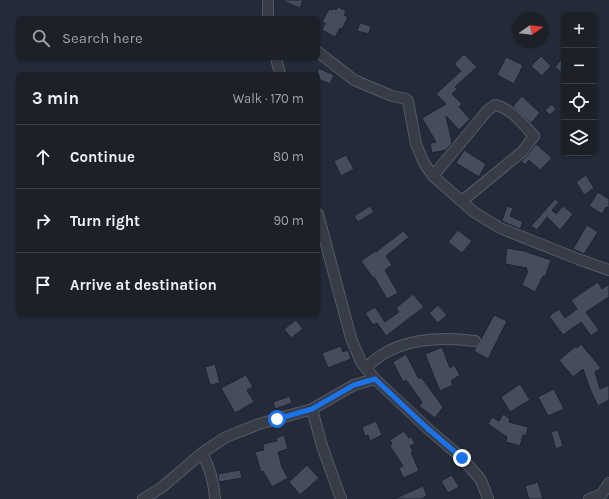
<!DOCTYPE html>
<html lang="en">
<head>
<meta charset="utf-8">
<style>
	:root { --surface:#1b2029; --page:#242831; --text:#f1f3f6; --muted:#a0a3a8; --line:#393e46 }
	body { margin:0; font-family:Karla,sans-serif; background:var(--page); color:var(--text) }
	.controls { position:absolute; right:12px; top:12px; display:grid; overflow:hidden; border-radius:6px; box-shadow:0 1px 3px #0004 }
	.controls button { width:36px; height:36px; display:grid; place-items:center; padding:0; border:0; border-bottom:1px solid var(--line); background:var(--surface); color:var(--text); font:20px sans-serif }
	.compass { position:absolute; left:513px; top:12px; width:36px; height:36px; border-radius:50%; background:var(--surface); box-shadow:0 1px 3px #0004; rotate:76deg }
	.stop { position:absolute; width:12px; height:12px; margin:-9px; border:3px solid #1a73e8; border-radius:50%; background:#fff }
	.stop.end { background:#1a73e8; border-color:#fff; box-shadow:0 1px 4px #0008 }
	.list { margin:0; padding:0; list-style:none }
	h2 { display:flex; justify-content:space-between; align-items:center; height:52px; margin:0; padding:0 16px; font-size:17px }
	h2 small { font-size:13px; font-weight:400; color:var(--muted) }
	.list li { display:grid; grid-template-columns:26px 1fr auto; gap:12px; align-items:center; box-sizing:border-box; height:64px; padding:0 16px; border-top:1px solid var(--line) }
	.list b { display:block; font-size:15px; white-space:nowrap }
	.list em { font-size:13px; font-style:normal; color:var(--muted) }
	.icon { flex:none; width:22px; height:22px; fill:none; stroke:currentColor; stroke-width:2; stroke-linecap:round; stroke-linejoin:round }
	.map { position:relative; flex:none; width:609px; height:499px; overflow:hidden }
	.search { position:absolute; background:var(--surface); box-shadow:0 1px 3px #0004; left:16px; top:16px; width:304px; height:44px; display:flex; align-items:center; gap:10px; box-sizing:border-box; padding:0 14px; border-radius:6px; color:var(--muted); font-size:15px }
	.panel { position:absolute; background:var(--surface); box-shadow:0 1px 3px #0004; left:16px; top:72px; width:304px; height:244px; border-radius:6px }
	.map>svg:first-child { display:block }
	.building { fill:#454d5c; stroke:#1e232f }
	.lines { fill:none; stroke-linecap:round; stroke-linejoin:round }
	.minor-casing { stroke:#555a66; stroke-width:12 }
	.minor { stroke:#373c48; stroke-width:10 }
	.route { stroke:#1a73e8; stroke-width:5 }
</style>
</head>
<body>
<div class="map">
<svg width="609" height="499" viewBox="0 0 609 499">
	<rect width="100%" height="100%" fill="#242a37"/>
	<path class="building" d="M281,0H303L300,8Z
		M338,7L346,11L344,15L348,17L342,29L340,28L335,37L322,30L325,23L322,22L329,9L332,10L333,8L336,10Z
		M360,23L371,26L369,34L357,31Z
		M464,54L477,67L455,87L457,89L452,94L462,104L459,107L470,119L459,130L446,116L452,143L446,150L432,153L430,143L436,142L422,118L446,104L436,94L461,71L454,64Z
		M541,56L551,66L542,76L531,66Z
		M564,56V75L555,67Z
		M506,57L523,65L514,84L497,75Z
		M318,68L334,75L330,84L318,79Z
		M522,96L540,113L531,123L513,106Z
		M552,104L556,109L550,115L545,110Z
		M536,144L552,158L540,170L529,160L525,165L521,161L528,155Z
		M464,150L486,164L479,177L456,163Z
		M346,155L354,169L341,176L334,161Z
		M586,175L594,188L584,195L576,182Z
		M598,192L609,199V208L606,207L602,214L589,206Z
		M555,199L559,202L552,210L556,214L563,206L573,214L560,230L547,217L537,230L531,226Z
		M370,206L374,212L358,222L354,216Z
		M507,206L513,208L510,216L523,222L520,229L502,221Z
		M587,225L598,232L584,254L573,249Z
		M458,230L472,241L462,253L448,242Z
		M403,231L409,237L386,256L392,265L385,270L398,293L387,299L374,277L373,278L361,261L375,251L376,252Z
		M507,248L524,251L551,260L545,277L543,276L535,292L522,285L528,271H526L527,268L505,264Z
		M598,282L602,289L609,284V297L586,312L599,330L591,336L581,322L563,335L549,316L559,309L565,318L577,309L571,300Z
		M413,294L424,307L386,336L377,323L373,325L365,313L375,307L385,322L399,312L396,308Z
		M438,305L447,315L438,323L429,313Z
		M494,315L507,321L488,359L474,351L476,347L480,344L481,339Z
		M296,320L303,329L291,338L284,329Z
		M581,344L601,368L595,372L600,389L609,385V400L598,406L590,389L583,369L573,377L559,360L576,346L577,348Z
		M341,346L343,352L348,350L351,359L328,368L322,353Z
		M442,347L450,368L454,365L460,375L451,381L453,385L440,391L425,354Z
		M406,354L419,379L421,377L443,407L435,418L419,406L422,402L406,380L403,382L393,362Z
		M215,364L220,383L210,385L205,367Z
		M246,375L253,387L247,390L254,402L235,413L221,388Z
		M520,384L530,400L510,412L501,397Z
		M554,389L564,409L548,416L538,397Z
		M290,396L292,403L275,409L273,402Z
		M503,414L510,419L509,422L528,427L526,436L523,435L520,446L506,442L507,437L488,424L492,417L499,421Z
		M376,421L382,435L370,441L368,435L365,436L362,427Z
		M558,430L563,446L556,449L551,432Z
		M404,431L409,438L411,437L415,443L410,446L413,451L411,452L419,471L403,478L399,468L403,466L390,446L392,444L390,440Z
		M284,435L288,449L278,452L282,467L288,478L272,487L263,471L261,472L255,452L264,450L263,444L277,441L276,438Z
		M307,465L319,478L300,495L289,482Z
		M240,470L242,478L219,482L218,474Z
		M452,475L459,487L448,493L441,481Z
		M538,482L543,499H529L525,486Z
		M423,486L427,496L421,499H394Z"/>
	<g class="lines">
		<g class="minor-casing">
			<path id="minor" d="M268,0V18
				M318,52L354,80L392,96L406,99L408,101L416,144L424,163L433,176L474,212L500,228L578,259L609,270
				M276,58L280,74
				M433,176L487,111L495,105C511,108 523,124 534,136L523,151L462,201
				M318,214L351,338L361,362L375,379L427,428L462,458L481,480L488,499
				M366,368C394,338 437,336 475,341
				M312,409L322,446L341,499
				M202,453C210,468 214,482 215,499
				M143,499L161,488L202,453L226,437L259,424L312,409L354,385L375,379
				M589,499L602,494L609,483"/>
		</g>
		<use href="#minor" class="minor"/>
	</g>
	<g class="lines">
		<path class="route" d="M277,419L312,409L354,385L375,379L427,428L462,458"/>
	</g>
</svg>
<div class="controls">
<button>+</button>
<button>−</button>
<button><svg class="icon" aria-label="locate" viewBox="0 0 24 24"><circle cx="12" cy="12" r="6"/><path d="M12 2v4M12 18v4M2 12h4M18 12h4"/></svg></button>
<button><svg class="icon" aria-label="layers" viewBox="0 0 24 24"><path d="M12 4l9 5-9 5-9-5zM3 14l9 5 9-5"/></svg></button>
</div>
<svg class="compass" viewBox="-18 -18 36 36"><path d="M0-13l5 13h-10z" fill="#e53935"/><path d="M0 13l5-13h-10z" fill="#a0a3a8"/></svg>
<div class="stop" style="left:277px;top:419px"></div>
<div class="stop end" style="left:462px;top:458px"></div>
<div class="search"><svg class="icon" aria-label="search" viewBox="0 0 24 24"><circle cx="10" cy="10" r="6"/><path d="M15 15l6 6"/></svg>Search here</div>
<section class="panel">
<h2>3 min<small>Walk · 170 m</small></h2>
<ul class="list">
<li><svg class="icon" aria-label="ahead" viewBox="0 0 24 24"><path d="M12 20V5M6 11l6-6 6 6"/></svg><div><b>Continue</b></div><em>80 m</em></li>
<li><svg class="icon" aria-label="right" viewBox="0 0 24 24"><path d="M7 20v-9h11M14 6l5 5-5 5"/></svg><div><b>Turn right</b></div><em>90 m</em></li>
<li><svg class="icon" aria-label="arrive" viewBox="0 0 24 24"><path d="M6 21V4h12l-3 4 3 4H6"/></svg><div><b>Arrive at destination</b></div></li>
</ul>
</section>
</div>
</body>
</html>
